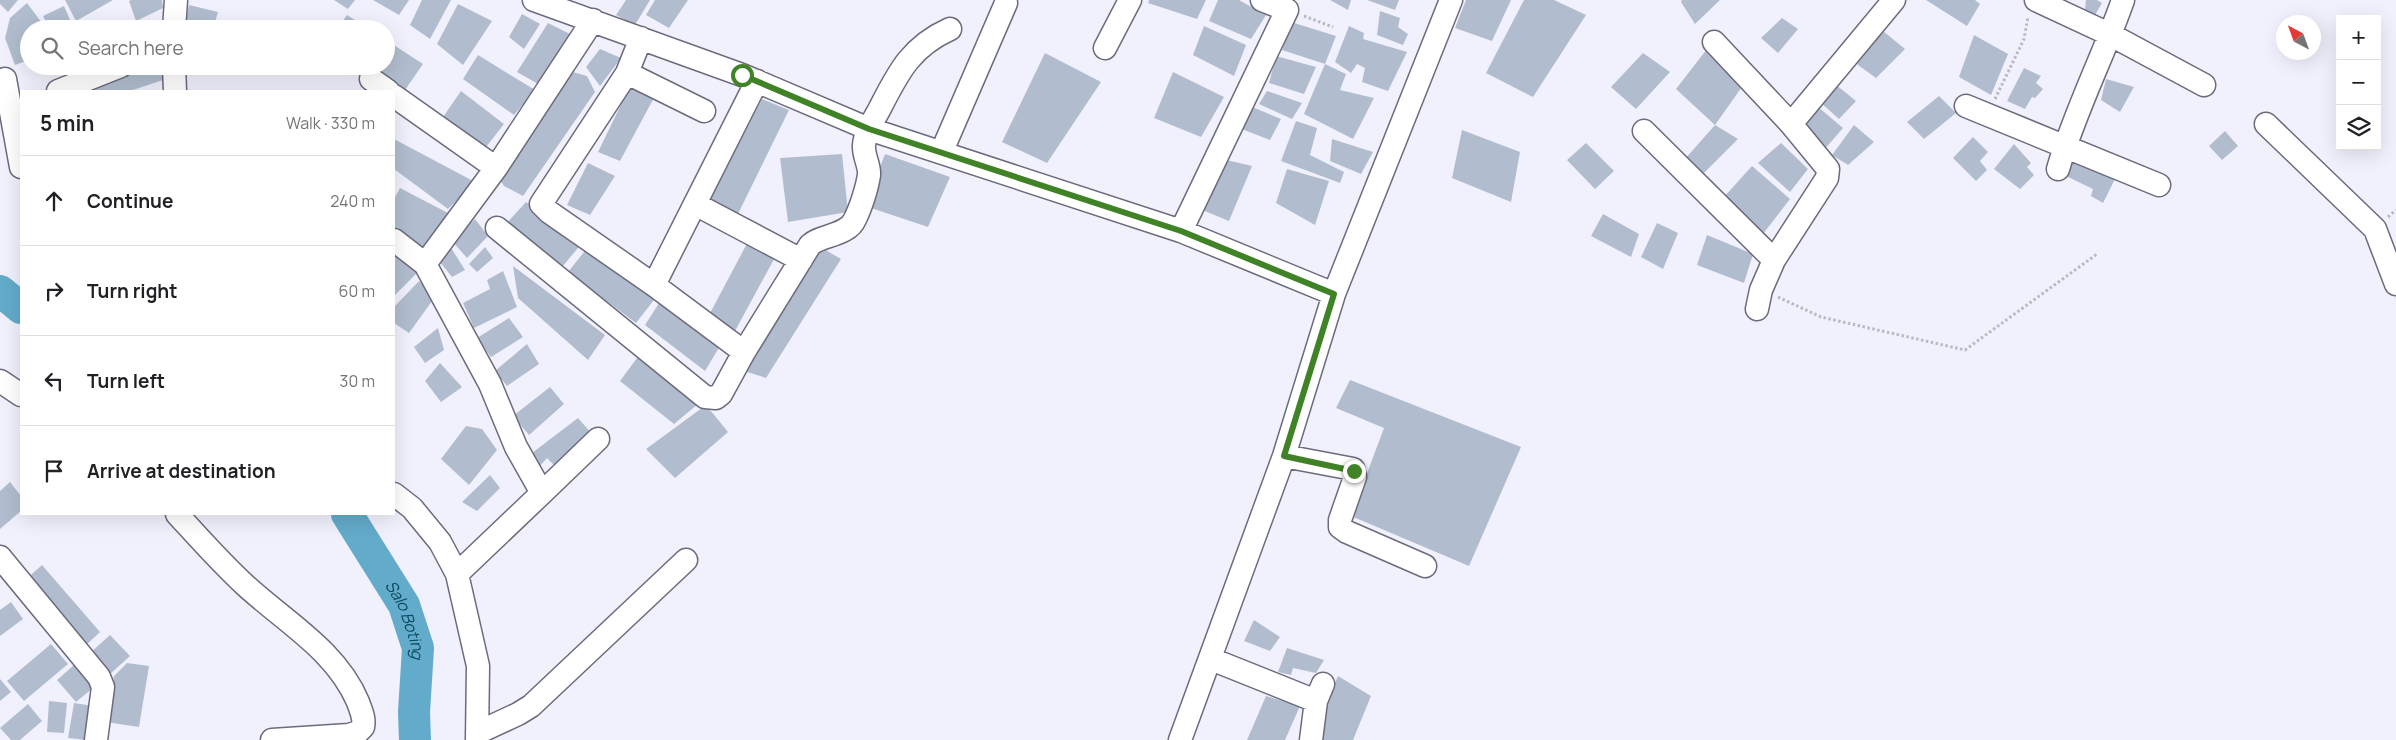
<!DOCTYPE html>
<html lang="en">
<head>
<meta charset="utf-8">
<style>
	:root { --surface:#fff; --page:#f2f2f2; --text:#202124; --muted:#757577; --line:#e0e0e0 }
	body { margin:0; font-family:Manrope,sans-serif; background:var(--page); color:var(--text) }
	.controls { position:absolute; right:15px; top:15px; display:grid; overflow:hidden; border-radius:0px; box-shadow:0 5px 20px #0002 }
	.controls button { width:45px; height:45px; display:grid; place-items:center; padding:0; border:0; border-bottom:1px solid var(--line); background:var(--surface); color:var(--text); font:25px sans-serif }
	.compass { position:absolute; left:2276px; top:15px; width:45px; height:45px; border-radius:50%; background:var(--surface); box-shadow:0 5px 20px #0002; rotate:319deg }
	.stop { position:absolute; width:15px; height:15px; margin:-11px; border:4px solid #408326; border-radius:50%; background:#fff }
	.stop.end { background:#408326; border-color:#fff; box-shadow:0 1px 5px #0008 }
	.list { margin:0; padding:0; list-style:none }
	h2 { display:flex; justify-content:space-between; align-items:center; height:65px; margin:0; padding:0 20px; font-size:21px }
	h2 small { font-size:16px; font-weight:400; color:var(--muted) }
	.list li { display:grid; grid-template-columns:32px 1fr auto; gap:15px; align-items:center; box-sizing:border-box; height:90px; padding:0 20px; border-top:1px solid var(--line) }
	.list b { display:block; font-size:19px; white-space:nowrap }
	.list em { font-size:16px; font-style:normal; color:var(--muted) }
	.icon { flex:none; width:28px; height:28px; fill:none; stroke:currentColor; stroke-width:2; stroke-linecap:round; stroke-linejoin:round }
	.map { position:relative; flex:none; width:2396px; height:740px; overflow:hidden }
	.search { position:absolute; background:var(--surface); box-shadow:0 5px 20px #0002; left:20px; top:20px; width:375px; height:55px; display:flex; align-items:center; gap:12px; box-sizing:border-box; padding:0 18px; border-radius:28px; color:var(--muted); font-size:19px }
	.panel { position:absolute; background:var(--surface); box-shadow:0 5px 20px #0002; left:20px; top:90px; width:375px; height:425px; border-radius:0px }
	.map>svg:first-child { display:block }
	.lines { fill:none; stroke-linecap:round; stroke-linejoin:round }
	.river { stroke:#63abca; stroke-width:32 }
	.building { fill:#b1bdce }
	.minor-casing { stroke:#6b6b7d; stroke-width:25 }
	.path { stroke:#b9b9c3; stroke-width:3; stroke-dasharray:2.5 2.5; stroke-linecap:butt }
	.minor { stroke:#fff; stroke-width:22 }
	.route { stroke:#408326; stroke-width:6 }
	.labels { text-anchor:middle; stroke-width:5; stroke-linejoin:round; paint-order:stroke }
	.water-label { font-size:16px; font-style:italic; fill:#0c4a60; stroke:#fff }
</style>
</head>
<body>
<div class="map">
<svg width="2396" height="740" viewBox="0 0 2396 740">
	<rect width="100%" height="100%" fill="#f1f1fd"/>
	<g class="lines">
		<g class="river">
			<path d="M0,291L21,308"/>
			<path id="s1" d="M347,514L404,605L418,648L414,712L415,740"/>
		</g>
	</g>
	<path class="building" d="M0,0H18L8,12L0,4Z
		M65,0H113L76,21Z
		M131,0H162L163,8L136,21L129,1Z
		M334,0H355L348,9Z
		M373,0H409L399,15Z
		M422,0H451L430,39L410,25Z
		M626,0H650L635,25L616,15Z
		M655,0H688L669,28L646,15Z
		M1149,0H1206L1197,19L1148,3Z
		M1218,0H1239L1266,15L1251,39L1209,21Z
		M1330,0H1351L1348,10Z
		M1367,0H1399L1395,10Z
		M1466,0H1511L1492,41L1455,28Z
		M1524,0H1554L1586,15L1533,97L1486,73Z
		M1682,0H1720L1695,24L1681,2Z
		M1926,0H1975L1980,4L1967,26Z
		M2086,0H2097L2102,3L2095,15L2085,9Z
		M27,3L42,23L25,31L29,37V60L15,65L5,38L10,18Z
		M458,4L492,21L463,65L437,44Z
		M189,5L218,12L213,29H184Z
		M64,6L72,24L65,29H49L43,16Z
		M1380,11L1400,18L1398,27L1408,34L1403,45L1377,35Z
		M522,14L540,24L524,49L509,37Z
		M347,15L369,29H337Z
		M1782,18L1798,29L1778,53L1761,38Z
		M1291,22L1336,36L1325,64L1282,50Z
		M548,23L574,36L540,85L517,72Z
		M158,24L161,29H143V28Z
		M1204,26L1246,45L1234,76L1193,55Z
		M1349,26L1364,33L1363,39L1407,52L1388,91L1362,82L1365,68L1357,64L1351,73L1335,62Z
		M1883,31L1905,49L1876,78L1858,65L1854,58L1868,38L1875,41Z
		M1974,35L2008,54L1991,95L1959,77Z
		M386,40L423,64L405,90L374,66H386Z
		M600,49L621,58L600,86L586,67Z
		M1707,49L1744,84L1715,125L1676,89Z
		M1045,53L1101,82L1047,163L1002,142Z
		M1643,53L1670,72L1636,109L1611,87Z
		M478,55L535,90L514,115L463,79Z
		M1276,56L1316,67L1304,94L1269,83Z
		M1325,64L1346,74L1340,90L1374,98L1353,139L1304,114Z
		M71,66H104L73,76Z
		M134,66H166V79L130,91H75Z
		M181,66H205L204,69H181Z
		M2024,68L2041,76L2036,83L2043,89L2035,98L2032,97L2025,109L2007,101Z
		M569,71L587,76L595,92L523,196L504,186L500,180Z
		M1173,72L1224,97L1201,137L1154,118Z
		M2106,79L2134,87L2120,112L2101,100Z
		M632,82L656,94L620,161L598,152Z
		M1835,84L1856,101L1839,119L1821,103Z
		M461,91L504,124L483,151L443,117Z
		M1267,91L1302,103L1292,119L1259,104Z
		M1939,96L1956,113L1924,139L1907,122Z
		M762,99L789,110L738,214L710,200Z
		M1250,106L1281,119L1270,140L1239,128Z
		M1817,106L1843,128L1824,150L1800,126Z
		M1296,121L1317,128L1310,155L1344,172L1340,183L1281,161Z
		M1715,125L1738,139L1702,175L1685,159Z
		M1854,125L1874,142L1848,165L1832,155Z
		M1462,130L1520,152L1511,202L1452,178Z
		M2225,131L2238,146L2222,160L2209,146Z
		M1973,137L1988,152L1980,161L1987,170L1976,181L1953,158Z
		M394,139L475,182L448,209L394,169Z
		M1332,139L1373,152L1361,174L1330,161Z
		M1586,143L1614,171L1595,189L1567,160Z
		M1781,143L1808,169L1790,192L1758,163Z
		M2014,144L2031,163L2027,167L2034,175L2020,189L1994,169Z
		M842,154L848,212L788,222L780,158Z
		M885,154L950,177L928,227L865,206Z
		M1218,158L1252,166L1229,221L1200,209Z
		M2072,159L2115,179L2103,203L2091,196L2093,189L2068,177Z
		M588,163L615,176L590,215L567,205Z
		M1752,166L1790,199L1763,234L1724,197Z
		M1287,169L1329,181L1315,225L1276,203Z
		M400,188L450,214L425,252L394,227V199Z
		M526,202L583,242L562,267L506,224Z
		M1603,214L1639,234L1631,257L1591,236Z
		M475,219L488,236L467,258L452,241Z
		M1657,223L1678,233L1663,269L1641,257Z
		M1707,235L1753,254L1744,283L1697,265Z
		M751,236L779,250L735,331L708,317Z
		M448,243L465,270L452,277L436,257Z
		M817,245L841,259L766,378L741,370Z
		M485,247L493,258L477,272L469,264Z
		M588,247L657,296L636,323L568,272Z
		M394,255L417,273L394,296Z
		M513,266L605,335L588,360L518,298Z
		M503,271L517,307L474,328L463,303L490,289L487,280Z
		M419,281L435,297L409,333L394,323V307Z
		M661,300L723,341L705,371L645,325Z
		M509,318L523,337L491,357L477,338Z
		M438,328L444,350L425,363L414,347Z
		M527,344L539,364L507,386L495,371Z
		M640,354L698,404L674,424L620,381Z
		M440,363L462,387L441,402L425,381Z
		M1350,380L1521,447L1469,566L1351,516L1384,428L1336,408Z
		M550,387L564,404L529,435L513,416Z
		M706,405L728,432L675,478L646,449Z
		M578,418L591,433L555,466L547,458L540,466L532,453Z
		M466,426L482,429L497,450L469,485L441,459Z
		M490,475L500,488L477,511L462,502Z
		M10,482L21,496V511L0,529V491Z
		M42,565L100,632L82,649L24,581Z
		M11,602L23,619L0,636V610Z
		M1254,620L1280,637L1270,651L1244,641Z
		M110,635L130,656L109,675L90,653Z
		M51,644L68,664L24,701L7,681Z
		M1287,648L1324,660L1316,673L1293,668L1291,675L1278,672Z
		M127,663L149,666L139,727L106,722L114,676Z
		M74,665L93,688L76,702L57,680Z
		M1338,676L1371,696L1353,740H1311Z
		M0,679L11,692L0,701Z
		M1266,696L1300,706L1285,740H1247Z
		M49,701L67,703L64,733L47,732Z
		M74,703L93,706L87,740L68,738Z
		M28,704L42,721L20,740H11L0,728Z"/>
	<g class="lines">
		<g class="minor-casing">
			<path id="minor" d="M534,0L742,75L869,129L1181,231L1334,294
				M2036,0L2111,35L2204,85
				M174,29L176,0
				M641,38L627,73L541,204L549,212L654,285L744,352L810,245C820,235 848,236 855,219C861,207 867,188 869,175C870,165 863,156 864,145C865,133 873,121 879,110C898,73 910,47 950,29
				M1105,48L1130,0
				M174,66L175,91
				M627,73L704,111
				M5,79L21,167
				M371,79L388,91
				M58,91L121,66
				M394,96L496,168
				M1966,106L2159,185
				M1791,124L1894,0
				M2266,124L2375,229L2396,284
				M1644,131L1774,260L1827,178L1828,169L1791,124L1714,42
				M942,151L1006,3
				M2058,169C2075,111 2103,57 2123,0
				M695,204L801,260
				M497,228L705,397L716,398L721,394L744,352
				M1181,231L1287,10L1262,0
				M394,240L425,264L490,384L516,447L542,493L457,574
				M425,264L496,168L593,20
				M654,285L757,81
				M1757,309L1761,290L1774,260
				M0,381L21,395
				M1284,456L1353,469L1355,477L1340,520V527L1347,532L1425,566
				M542,493L598,439
				M394,494L412,508L440,542L457,574L478,666L477,740
				M177,514C199,538 221,563 245,585C285,622 336,650 358,702C361,711 365,718 363,727L358,732L349,735L272,740
				M0,557L99,677L103,687L96,740
				M1211,659L1316,701
				M477,733L518,714L531,706L686,560
				M1180,740L1284,456L1334,294L1451,0
				M1311,740L1316,701L1323,684"/>
		</g>
		<path class="path" d="M1304,16L1333,27
			M1995,99L2024,39L2028,17
			M2388,217L2396,210
			M1778,297L1821,317L1965,350L2097,254"/>
		<use href="#minor" class="minor"/>
	</g>
	<g class="lines">
		<path class="route" d="M742,75L869,129L1181,231L1334,294L1284,456L1354,471"/>
	</g>
	<g class="labels">
		<g class="water-label">
			<text dy="6" stroke="none"><textPath href="#s1" startOffset="122">Salo Boting</textPath></text>
		</g>
	</g>
</svg>
<div class="controls">
<button>+</button>
<button>−</button>
<button><svg class="icon" aria-label="layers" viewBox="0 0 24 24"><path d="M12 4l9 5-9 5-9-5zM3 14l9 5 9-5"/></svg></button>
</div>
<svg class="compass" viewBox="-18 -18 36 36"><path d="M0-13l5 13h-10z" fill="#e53935"/><path d="M0 13l5-13h-10z" fill="#757577"/></svg>
<div class="stop" style="left:742px;top:75px"></div>
<div class="stop end" style="left:1354px;top:471px"></div>
<div class="search"><svg class="icon" aria-label="search" viewBox="0 0 24 24"><circle cx="10" cy="10" r="6"/><path d="M15 15l6 6"/></svg>Search here</div>
<section class="panel">
<h2>5 min<small>Walk · 330 m</small></h2>
<ul class="list">
<li><svg class="icon" aria-label="ahead" viewBox="0 0 24 24"><path d="M12 20V5M6 11l6-6 6 6"/></svg><div><b>Continue</b></div><em>240 m</em></li>
<li><svg class="icon" aria-label="right" viewBox="0 0 24 24"><path d="M7 20v-9h11M14 6l5 5-5 5"/></svg><div><b>Turn right</b></div><em>60 m</em></li>
<li><svg class="icon" aria-label="left" viewBox="0 0 24 24"><path d="M17 20v-9H6M10 6l-5 5 5 5"/></svg><div><b>Turn left</b></div><em>30 m</em></li>
<li><svg class="icon" aria-label="arrive" viewBox="0 0 24 24"><path d="M6 21V4h12l-3 4 3 4H6"/></svg><div><b>Arrive at destination</b></div></li>
</ul>
</section>
</div>
</body>
</html>
